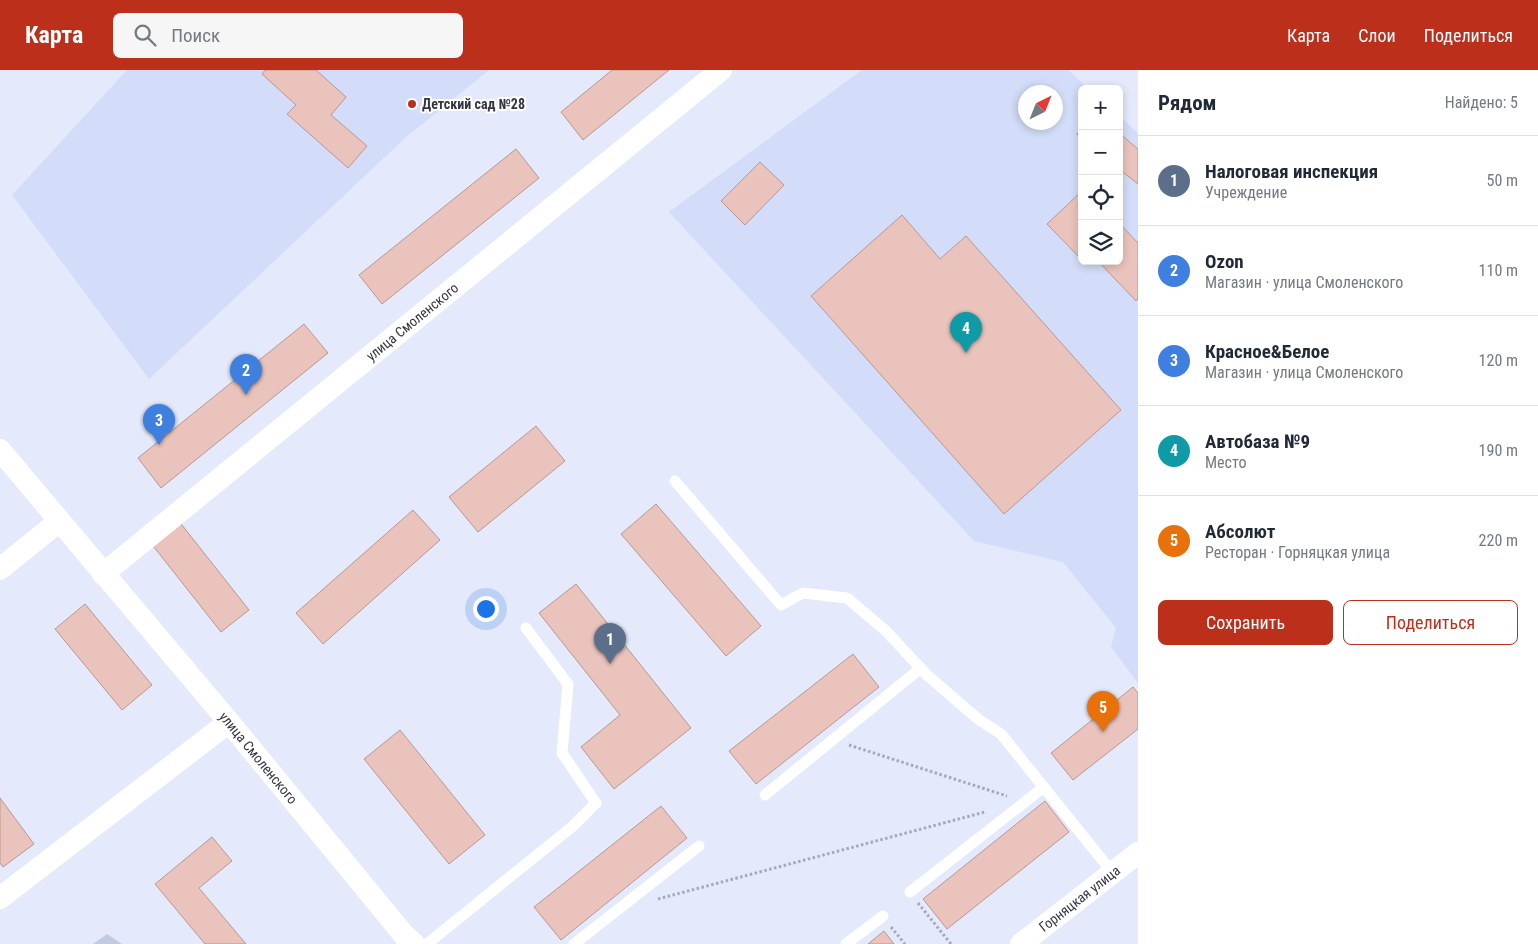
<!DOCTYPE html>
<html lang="ru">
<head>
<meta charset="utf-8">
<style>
	:root { --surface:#fff; --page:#f6f6f7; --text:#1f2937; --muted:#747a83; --line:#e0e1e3; --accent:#bb2f1b }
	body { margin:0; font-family:"Roboto Condensed",sans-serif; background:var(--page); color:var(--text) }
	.controls { position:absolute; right:15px; top:15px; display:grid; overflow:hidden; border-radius:8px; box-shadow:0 2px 8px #0003 }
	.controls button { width:45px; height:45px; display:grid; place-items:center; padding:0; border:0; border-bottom:1px solid var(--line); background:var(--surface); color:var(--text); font:25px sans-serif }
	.compass { position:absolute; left:1018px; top:15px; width:45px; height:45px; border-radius:50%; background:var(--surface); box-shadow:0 2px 8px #0003; rotate:43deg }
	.you { position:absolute; left:485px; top:538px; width:18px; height:18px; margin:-12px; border:4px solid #fff; border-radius:50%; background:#1a73e8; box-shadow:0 0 0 8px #1a73e833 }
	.badge { display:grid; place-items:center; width:32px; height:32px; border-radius:50%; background:var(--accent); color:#fff; font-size:16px; font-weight:700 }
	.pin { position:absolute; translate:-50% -41px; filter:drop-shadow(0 1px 2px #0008) }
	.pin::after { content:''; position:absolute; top:26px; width:18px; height:15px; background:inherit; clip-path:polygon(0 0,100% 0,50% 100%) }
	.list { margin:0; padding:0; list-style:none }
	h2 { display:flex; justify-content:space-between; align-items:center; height:65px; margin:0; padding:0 20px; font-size:21px }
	h2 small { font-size:16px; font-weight:400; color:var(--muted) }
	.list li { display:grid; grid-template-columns:32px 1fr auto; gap:15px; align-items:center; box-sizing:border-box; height:90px; padding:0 20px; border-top:1px solid var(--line) }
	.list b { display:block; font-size:19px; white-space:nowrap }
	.list p { margin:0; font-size:16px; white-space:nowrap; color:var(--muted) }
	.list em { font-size:16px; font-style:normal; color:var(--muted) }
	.actions { display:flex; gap:10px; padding:15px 20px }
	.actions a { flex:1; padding:11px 0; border:1px solid var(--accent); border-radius:8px; text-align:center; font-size:18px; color:var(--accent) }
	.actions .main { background:var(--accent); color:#fff }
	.icon { flex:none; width:28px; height:28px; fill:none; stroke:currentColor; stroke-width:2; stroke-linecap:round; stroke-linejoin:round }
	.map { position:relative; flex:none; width:1138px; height:874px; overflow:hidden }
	header { display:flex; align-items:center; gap:30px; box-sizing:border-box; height:70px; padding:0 25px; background:var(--accent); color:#fff }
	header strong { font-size:24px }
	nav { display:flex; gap:28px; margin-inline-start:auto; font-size:18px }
	.search { width:350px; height:45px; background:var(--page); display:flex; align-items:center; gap:12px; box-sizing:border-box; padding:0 18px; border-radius:8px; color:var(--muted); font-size:19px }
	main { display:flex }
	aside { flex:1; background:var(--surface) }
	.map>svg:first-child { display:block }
	.built { fill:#d3dcf8; fill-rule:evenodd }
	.green { fill:#c3cbe2 }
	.building { fill:#eac4bc; stroke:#b89790 }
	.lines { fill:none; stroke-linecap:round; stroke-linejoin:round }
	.path { stroke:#a5a9b9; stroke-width:3; stroke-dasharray:2.5 2.5; stroke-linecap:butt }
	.lane { stroke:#fff; stroke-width:11 }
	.street { stroke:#fff; stroke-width:22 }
	.poi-dot { fill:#bb2f1b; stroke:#fff; stroke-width:2 }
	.labels { text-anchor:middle; stroke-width:4; stroke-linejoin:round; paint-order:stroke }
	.poi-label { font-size:14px; font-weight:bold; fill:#343742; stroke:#fff; text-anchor:start }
	.street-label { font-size:14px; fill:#343742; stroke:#fff }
</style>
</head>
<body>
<header>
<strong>Карта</strong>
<div class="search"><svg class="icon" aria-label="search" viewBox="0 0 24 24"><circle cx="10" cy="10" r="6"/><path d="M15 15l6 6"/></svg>Поиск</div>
<nav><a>Карта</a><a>Слои</a><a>Поделиться</a></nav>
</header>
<main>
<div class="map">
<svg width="1138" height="874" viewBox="0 0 1138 874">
	<rect width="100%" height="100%" fill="#e4e9fb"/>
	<path class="built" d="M127,0H489L405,68L149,309L12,125Z
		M862,0H1068L1089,19H1082V191H1119V46L1138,63V613L1111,577L1116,558L1063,492L974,471L669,142ZM1026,22H1056V52H1026Z"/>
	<path class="green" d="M107,864L122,874H93Z"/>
	<path class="building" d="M265,0H316L346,27L331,45L367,76L348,98L287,44L296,35L262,4Z
		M612,0H669L583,70L561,42Z
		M1082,58V68L1077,64Z
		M1119,63L1138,79V114L1119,99Z
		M516,79L539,108L382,234L359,205Z
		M760,92L784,115L745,155L721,131Z
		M1082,121V190L1047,154Z
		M902,145L940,189L966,166L1121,340L1004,444L811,226Z
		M1119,153L1138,173V229L1136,231L1098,191H1119Z
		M304,254L328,283L161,418L138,388Z
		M536,356L565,391L478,462L449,427Z
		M656,434L761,556L726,586L621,464Z
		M413,440L440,470L323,574L296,543Z
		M178,450L249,540L221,562L150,472Z
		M576,514L691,658L614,719L581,677L620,645L539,543Z
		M85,534L152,615L122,640L55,559Z
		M853,584L879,617L756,714L729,681Z
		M1133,617L1138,623V659L1073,710L1051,683Z
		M400,660L485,765L449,794L364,689Z
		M0,728L34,774L3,797L0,793Z
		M1045,731L1069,762L947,859L923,829Z
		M661,736L687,768L561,870L534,837Z
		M212,767L232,791L199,818L246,874H205L155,814Z
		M884,861L894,874H868Z"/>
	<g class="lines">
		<path class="path" d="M849,675L1007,726
			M658,829L985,742
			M918,833L951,874
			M891,857L905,874"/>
		<path class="lane" d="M675,411L781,535L803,523L847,528L886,561L927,605L978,649L1001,664L1112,802
			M765,725L921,598
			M910,822L1044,717
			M427,874L573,756L596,733L562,683L568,614L526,558
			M574,874L699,776
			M846,874L883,846"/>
		<g class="street">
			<path id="s1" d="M0,380L229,652L404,865L414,874"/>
			<path d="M0,499L58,452"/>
			<path id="s2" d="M103,504L721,0"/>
			<path d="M0,828L229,652"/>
			<path id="s3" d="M1021,874L1138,783"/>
		</g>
	</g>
	<circle class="poi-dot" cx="412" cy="34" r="5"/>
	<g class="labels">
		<g class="poi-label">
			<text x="422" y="39">Детский сад №28</text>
		</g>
		<g class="street-label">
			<text dy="5" stroke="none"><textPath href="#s2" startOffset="399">улица Смоленского</textPath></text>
			<text dy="5" stroke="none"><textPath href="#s1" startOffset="402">улица Смоленского</textPath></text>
			<text dy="5" stroke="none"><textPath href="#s3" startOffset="74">Горняцкая улица</textPath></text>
		</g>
	</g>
</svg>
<div class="controls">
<button>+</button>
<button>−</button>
<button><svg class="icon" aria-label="locate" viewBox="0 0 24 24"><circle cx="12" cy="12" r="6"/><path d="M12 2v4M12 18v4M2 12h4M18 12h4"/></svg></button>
<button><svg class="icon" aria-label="layers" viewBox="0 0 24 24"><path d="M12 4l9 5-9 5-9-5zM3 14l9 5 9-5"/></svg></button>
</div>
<svg class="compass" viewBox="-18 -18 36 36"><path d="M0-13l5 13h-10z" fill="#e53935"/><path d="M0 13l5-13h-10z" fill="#747a83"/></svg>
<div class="you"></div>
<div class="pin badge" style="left:610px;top:594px;background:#5c6f8a">1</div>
<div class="pin badge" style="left:246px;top:325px;background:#3f7fe0">2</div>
<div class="pin badge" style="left:159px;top:375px;background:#3f7fe0">3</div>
<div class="pin badge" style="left:966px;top:283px;background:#0f9aa8">4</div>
<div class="pin badge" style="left:1103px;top:662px;background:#e8710a">5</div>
</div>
<aside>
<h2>Рядом<small>Найдено: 5</small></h2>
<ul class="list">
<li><span class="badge" style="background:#5c6f8a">1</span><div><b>Налоговая инспекция</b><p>Учреждение</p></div><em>50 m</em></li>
<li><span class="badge" style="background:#3f7fe0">2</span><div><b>Ozon</b><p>Магазин · улица Смоленского</p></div><em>110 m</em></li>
<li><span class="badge" style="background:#3f7fe0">3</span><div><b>Красное&amp;Белое</b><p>Магазин · улица Смоленского</p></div><em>120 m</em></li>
<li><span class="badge" style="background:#0f9aa8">4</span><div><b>Автобаза №9</b><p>Место</p></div><em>190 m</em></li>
<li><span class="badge" style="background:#e8710a">5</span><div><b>Абсолют</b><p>Ресторан · Горняцкая улица</p></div><em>220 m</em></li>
</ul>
<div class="actions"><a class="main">Сохранить</a><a>Поделиться</a></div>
</aside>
</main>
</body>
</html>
